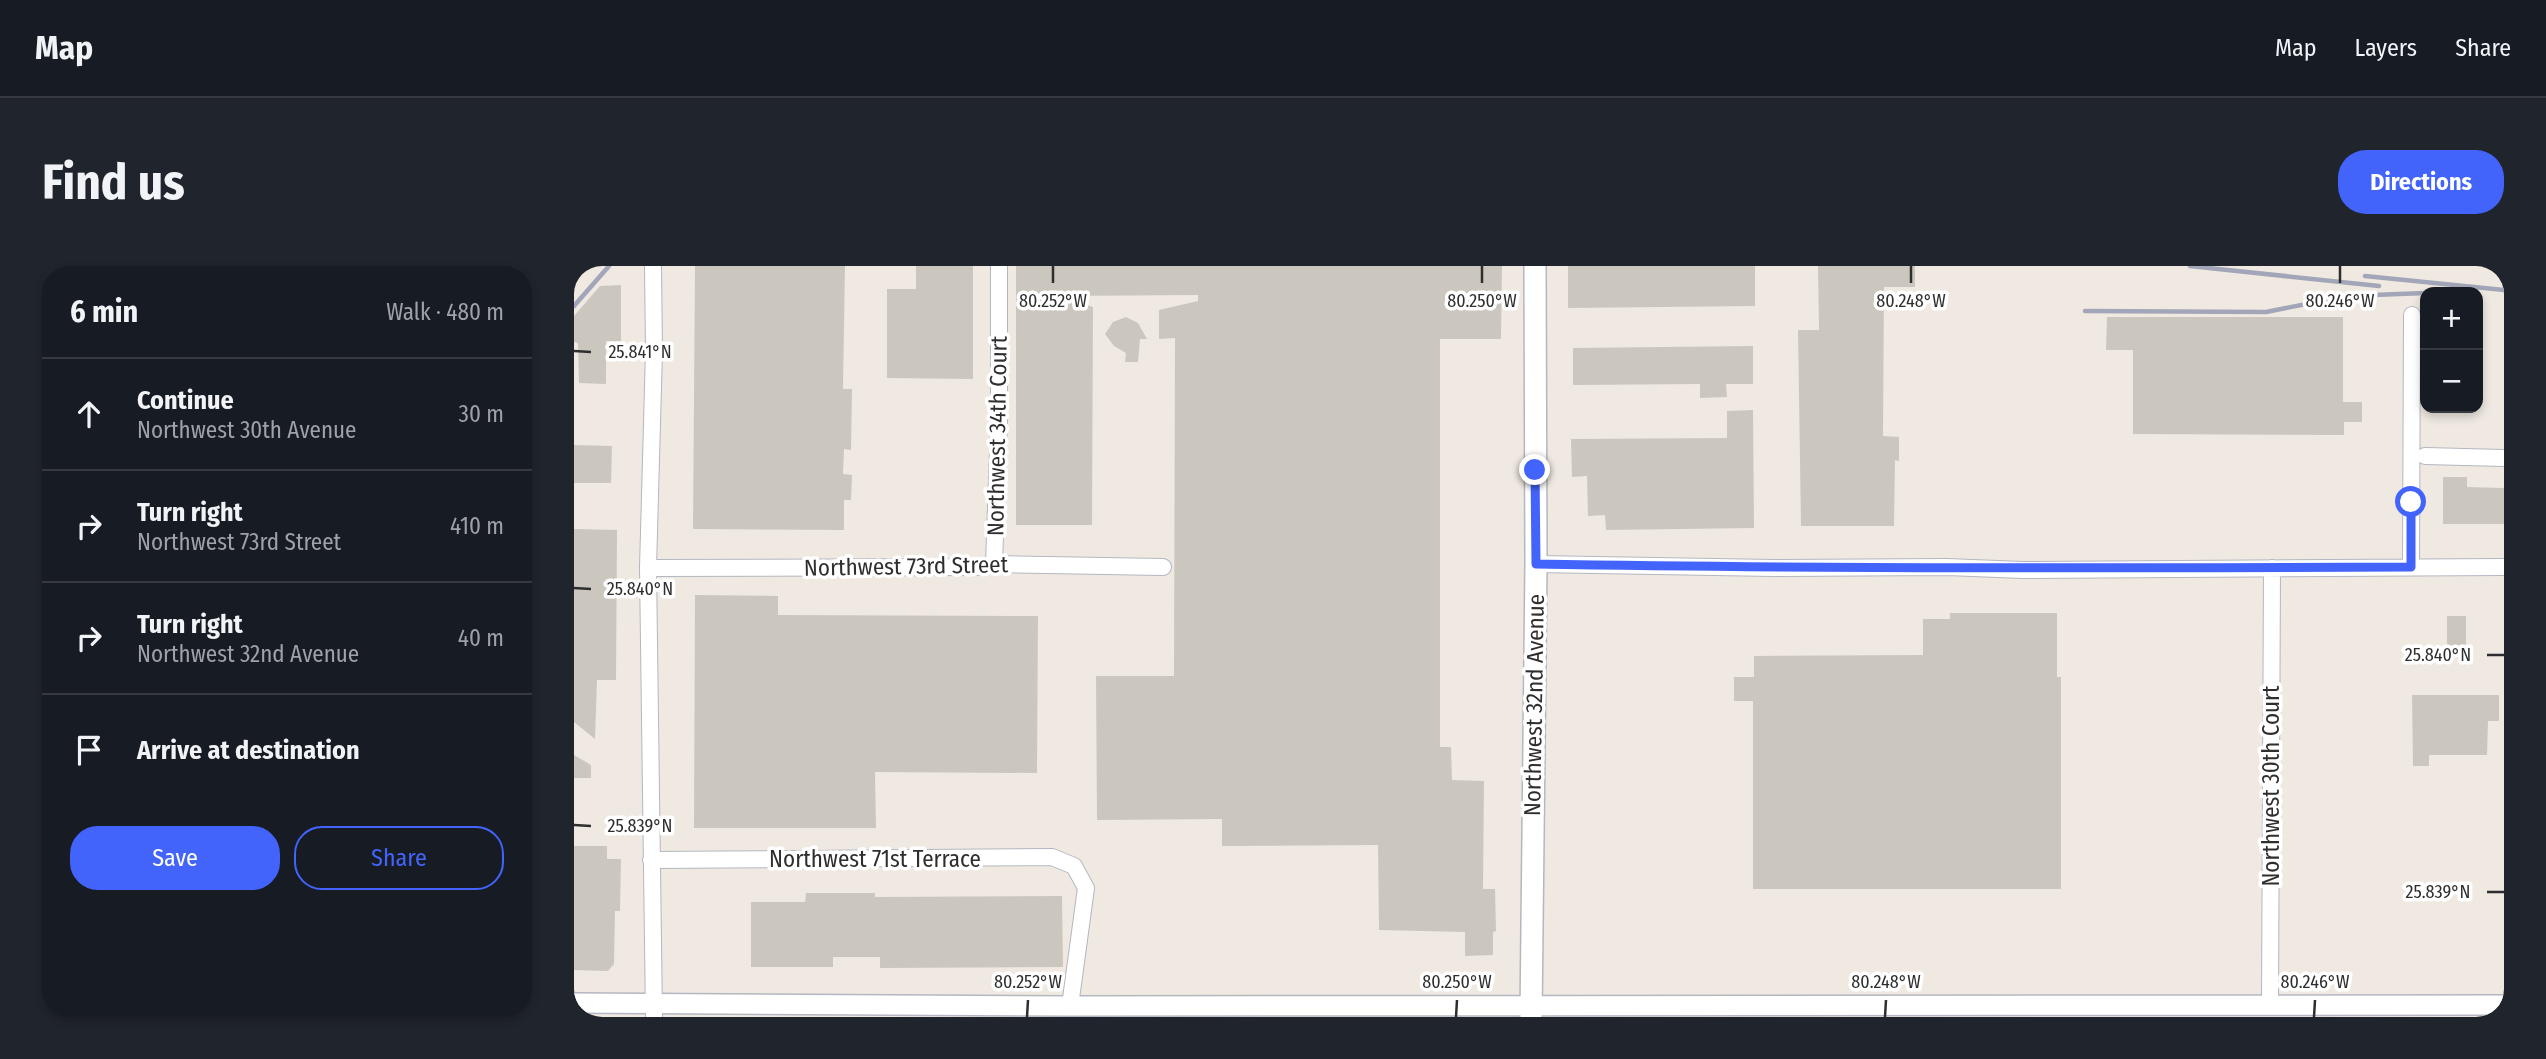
<!DOCTYPE html>
<html lang="en">
<head>
<meta charset="utf-8">
<style>
	:root { --surface:#171b24; --page:#20242c; --text:#f1f3f6; --muted:#9ea1a6; --line:#363941; --accent:#4264fb }
	body { margin:0; font-family:"Fira Sans Condensed",sans-serif; background:var(--page); color:var(--text) }
	.controls { position:absolute; right:21px; top:21px; display:grid; overflow:hidden; border-radius:14px; box-shadow:0 4px 10px #0003 }
	.controls button { width:63px; height:63px; display:grid; place-items:center; padding:0; border:0; border-bottom:2px solid var(--line); background:var(--surface); color:var(--text); font:35px sans-serif }
	.stop { position:absolute; width:21px; height:21px; margin:-16px; border:5px solid #4264fb; border-radius:50%; background:#fff }
	.stop.end { background:#4264fb; border-color:#fff; box-shadow:0 2px 7px #0008 }
	.list { margin:0; padding:0; list-style:none }
	h2 { display:flex; justify-content:space-between; align-items:center; height:91px; margin:0; padding:0 28px; font-size:30px }
	h2 small { font-size:23px; font-weight:400; color:var(--muted) }
	.list li { display:grid; grid-template-columns:46px 1fr auto; gap:21px; align-items:center; box-sizing:border-box; height:112px; padding:0 28px; border-top:2px solid var(--line) }
	.list b { display:block; font-size:26px; white-space:nowrap }
	.list p { margin:0; font-size:23px; white-space:nowrap; color:var(--muted) }
	.list em { font-size:23px; font-style:normal; color:var(--muted) }
	.actions { display:flex; gap:14px; padding:21px 28px }
	.actions a { flex:1; padding:16px 0; border:2px solid var(--accent); border-radius:28px; text-align:center; font-size:24px; color:var(--accent) }
	.actions .main { background:var(--accent); color:#fff }
	.icon { flex:none; width:38px; height:38px; fill:none; stroke:currentColor; stroke-width:2; stroke-linecap:round; stroke-linejoin:round }
	.map { position:relative; flex:none; width:1930px; height:751px; overflow:hidden; border-radius:28px }
	header { display:flex; align-items:center; gap:42px; box-sizing:border-box; height:98px; padding:0 35px; background:var(--surface); border-bottom:2px solid var(--line) }
	header strong { font-size:33px }
	nav { display:flex; gap:38px; margin-inline-start:auto; font-size:24px }
	.intro { display:flex; align-items:center; justify-content:space-between; box-sizing:border-box; height:168px; padding:0 42px }
	h1 { margin:0; font-size:49px }
	.button { padding:18px 32px; border-radius:28px; background:var(--accent); color:#fff; font-size:24px; font-weight:700 }
	main { display:flex; gap:42px; padding:0 42px }
	aside { flex:1; background:var(--surface); border-radius:28px; box-shadow:0 4px 10px #0003 }
	.map>svg:first-child { display:block }
	.building { fill:#cbc7bf }
	.lines { fill:none; stroke-linecap:round; stroke-linejoin:round }
	.minor-casing { stroke:#b4b7c1; stroke-width:18 }
	.tertiary-casing { stroke:#b4b7c1; stroke-width:22 }
	.secondary-casing { stroke:#b4b7c1; stroke-width:24 }
	.minor { stroke:#fff; stroke-width:16 }
	.tertiary { stroke:#fff; stroke-width:19 }
	.secondary { stroke:#fff; stroke-width:21 }
	.rail { stroke:#a3a6b8; stroke-width:4.5 }
	.route { stroke:#4264fb; stroke-width:9 }
	.ticks { fill:none; stroke:#2e2e2e; stroke-width:2.5 }
	.labels { text-anchor:middle; stroke-width:7; stroke-linejoin:round; paint-order:stroke }
	.street-label { font-size:23px; fill:#2e2e2e; stroke:#fff }
	.ticks-label { font-size:18px; text-anchor:middle; fill:#2e2e2e; stroke:#fff; stroke-width:7; stroke-linejoin:round; paint-order:stroke }
</style>
</head>
<body>
<header>
<strong>Map</strong>
<nav><a>Map</a><a>Layers</a><a>Share</a></nav>
</header>
<div class="intro"><h1>Find us</h1><a class="button">Directions</a></div>
<main>
<aside>
<h2>6 min<small>Walk · 480 m</small></h2>
<ul class="list">
<li><svg class="icon" aria-label="ahead" viewBox="0 0 24 24"><path d="M12 20V5M6 11l6-6 6 6"/></svg><div><b>Continue</b><p>Northwest 30th Avenue</p></div><em>30 m</em></li>
<li><svg class="icon" aria-label="right" viewBox="0 0 24 24"><path d="M7 20v-9h11M14 6l5 5-5 5"/></svg><div><b>Turn right</b><p>Northwest 73rd Street</p></div><em>410 m</em></li>
<li><svg class="icon" aria-label="right" viewBox="0 0 24 24"><path d="M7 20v-9h11M14 6l5 5-5 5"/></svg><div><b>Turn right</b><p>Northwest 32nd Avenue</p></div><em>40 m</em></li>
<li><svg class="icon" aria-label="arrive" viewBox="0 0 24 24"><path d="M6 21V4h12l-3 4 3 4H6"/></svg><div><b>Arrive at destination</b></div></li>
</ul>
<div class="actions"><a class="main">Save</a><a>Share</a></div>
</aside>
<div class="map">
<svg width="1930" height="751" viewBox="0 0 1930 751">
	<rect width="100%" height="100%" fill="#efe9e1"/>
	<path class="building" d="M121,0H271L269,123H278L277,184L270,183L269,208L278,209L277,234H270V264L119,263Z
		M342,0H399V113L313,112V23H342Z
		M442,0H928L927,73H866V481H877L878,514L910,515L909,623H921L922,665L919,666V689L891,690V666L805,664L804,579L648,580V553L523,554L522,410H600L601,72L585,73V44L624,35V29L482,30L519,41L518,259H442Z
		M994,0H1181V40L994,42Z
		M1244,0H1341V21H1310L1309,170L1325,171V195L1321,194L1320,260H1227L1224,64H1245Z
		M47,19V75H32V118L5,117L4,77L0,76V50L26,20Z
		M552,51L564,57L573,73H566L564,96H551L552,87L540,80L531,68L539,56Z
		M1533,51H1769V136H1788V156H1770V169L1559,168V84H1532Z
		M1179,80V118H1152L1153,131L1126,132V118L999,119V82Z
		M1179,144L1180,262L1032,264L1031,249L1014,250L1013,210L998,211L997,173L1153,172V145Z
		M0,179L38,180L37,217H0Z
		M1869,211H1893V221L1930,222V258H1869Z
		M0,263L43,264L42,414H23L21,473L0,456Z
		M121,329L204,330V349L464,350L463,507L301,506L302,562H120Z
		M1376,347H1483V411H1487V623H1179V435H1160V411H1180V390L1349,389V353H1376Z
		M1873,350H1892V392L1873,391Z
		M1838,429H1925V455H1914L1913,489H1855V500H1839Z
		M0,489L17,499V512H0Z
		M0,580H33V593H47L46,645H41L40,698L34,705L0,704Z
		M232,627H301V631L488,630L489,701L306,702V691H259V701H177V636H231Z"/>
	<g class="lines">
		<g class="minor-casing">
			<path id="minor" d="M79,0L80,85L74,302L80,751
				M1851,190L1930,192
				M420,298L425,156V0
				M962,298L1200,302L1373,301L1449,304L1930,301
				M1837,301L1838,49
				M74,302L403,301L420,298L589,301
				M77,594L478,591L500,600L512,622L496,740
				M1696,739L1698,302"/>
		</g>
		<g class="tertiary-casing">
			<path id="tertiary" d="M0,737L496,740L1930,739"/>
		</g>
		<g class="secondary-casing">
			<path id="secondary" d="M957,751L962,298L961,0"/>
		</g>
		<use href="#minor" class="minor"/>
		<use href="#tertiary" class="tertiary"/>
		<use href="#secondary" class="secondary"/>
		<path class="rail" d="M1616,0L1805,20
			M1791,10L1930,24
			M0,11L10,0
			M0,40L35,0
			M1511,45L1692,46L1773,30L1851,27"/>
	</g>
	<g class="lines">
		<path class="route" d="M961,204L962,298C1254,303 1545,302 1837,301V236"/>
	</g>
	<path class="ticks" d="M479,17V0M908,17V0M1337,17V0M1766,17V0M0,85L17,86M0,322L17,323M1913,389H1930M0,559L17,560M1913,626H1930M453,751L454,734M882,751L883,734M1311,751L1312,734M1740,751L1741,734"/>
	<g class="labels">
		<g class="street-label">
			<text transform="translate(423 170) rotate(-89)" y="8">Northwest 34th Court</text>
			<text transform="translate(332 300) rotate(-1)" y="8">Northwest 73rd Street</text>
			<text transform="translate(960 439) rotate(-89)" y="8">Northwest 32nd Avenue</text>
			<text transform="translate(1697 520) rotate(-90)" y="8">Northwest 30th Court</text>
			<text x="301" y="601">Northwest 71st Terrace</text>
		</g>
	</g>
	<g class="ticks-label">
		<text x="479" y="41">80.252°W</text>
		<text x="908" y="41">80.250°W</text>
		<text x="1337" y="41">80.248°W</text>
		<text x="1766" y="41">80.246°W</text>
		<text x="66" y="92">25.841°N</text>
		<text x="66" y="329">25.840°N</text>
		<text x="1864" y="395">25.840°N</text>
		<text x="66" y="566">25.839°N</text>
		<text x="1864" y="632">25.839°N</text>
		<text x="454" y="722">80.252°W</text>
		<text x="883" y="722">80.250°W</text>
		<text x="1312" y="722">80.248°W</text>
		<text x="1741" y="722">80.246°W</text>
	</g>
</svg>
<div class="controls">
<button>+</button>
<button>−</button>
</div>
<div class="stop" style="left:1837px;top:236px"></div>
<div class="stop end" style="left:961px;top:204px"></div>
</div>
</main>
</body>
</html>
